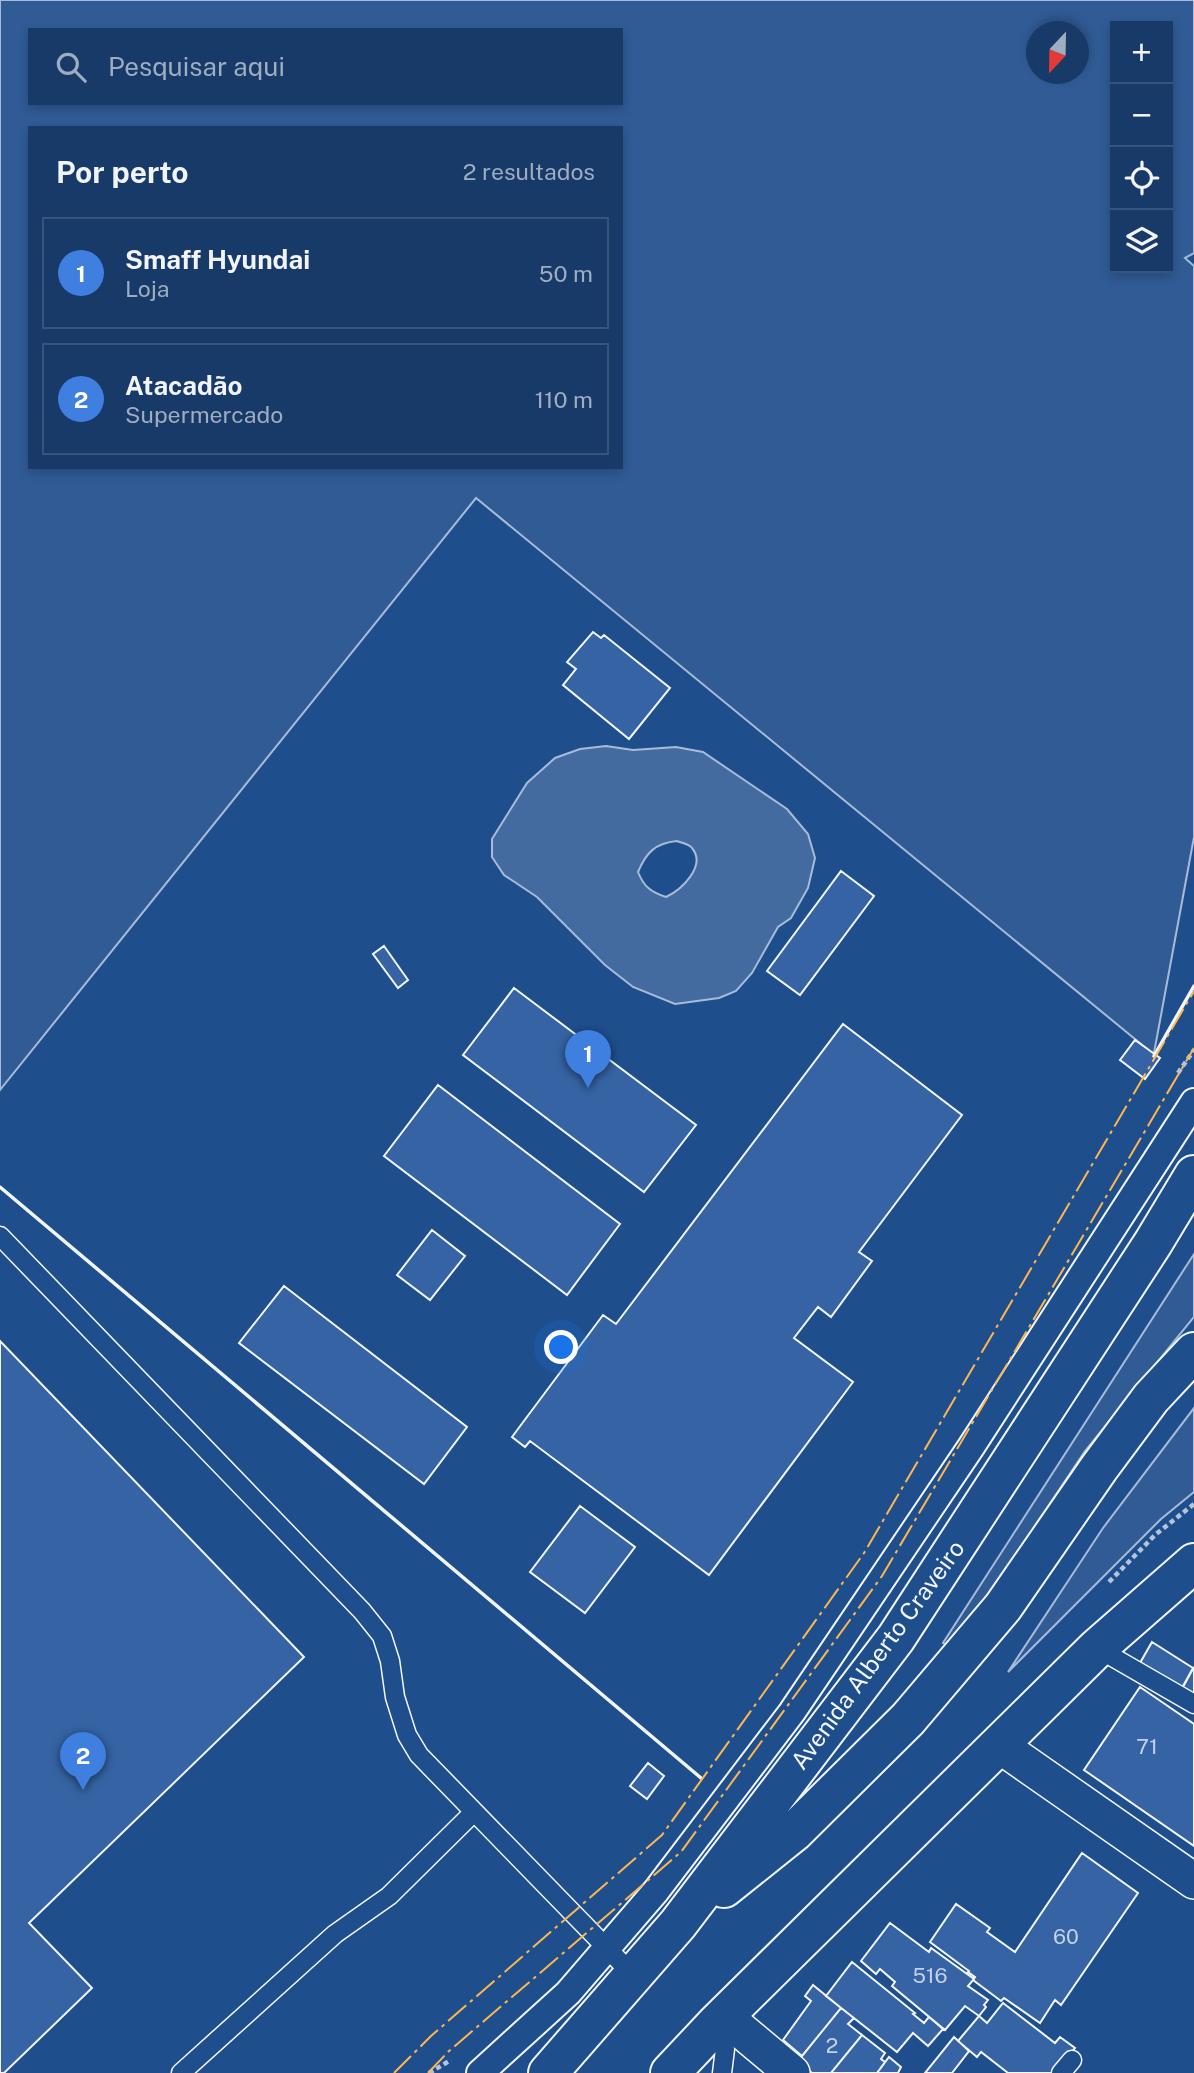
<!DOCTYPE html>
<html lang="pt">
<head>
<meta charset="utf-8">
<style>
	:root { --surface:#173a69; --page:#244571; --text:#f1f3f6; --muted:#9eadc0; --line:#36547d; --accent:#ffb74d }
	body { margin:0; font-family:"Public Sans",sans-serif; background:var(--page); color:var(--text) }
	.controls { position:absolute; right:21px; top:21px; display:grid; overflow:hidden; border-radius:0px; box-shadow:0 4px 10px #0003 }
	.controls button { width:63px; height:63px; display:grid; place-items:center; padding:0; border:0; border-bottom:2px solid var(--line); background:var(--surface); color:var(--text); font:35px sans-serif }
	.compass { position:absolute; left:1026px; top:21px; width:63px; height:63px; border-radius:50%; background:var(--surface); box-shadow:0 4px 10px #0003; rotate:202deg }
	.you { position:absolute; left:562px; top:1348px; width:24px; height:24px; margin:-18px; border:5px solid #fff; border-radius:50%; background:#1a73e8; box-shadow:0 0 0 10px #1a73e833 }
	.badge { display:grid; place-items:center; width:46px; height:46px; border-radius:50%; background:var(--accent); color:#fff; font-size:23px; font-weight:700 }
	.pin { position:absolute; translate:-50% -58px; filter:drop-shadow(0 2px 4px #0008) }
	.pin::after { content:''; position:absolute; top:37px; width:24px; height:21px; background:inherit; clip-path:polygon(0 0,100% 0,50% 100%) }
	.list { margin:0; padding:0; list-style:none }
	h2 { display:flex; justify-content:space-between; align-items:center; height:91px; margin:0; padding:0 28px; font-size:30px }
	h2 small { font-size:23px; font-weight:400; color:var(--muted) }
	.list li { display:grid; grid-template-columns:46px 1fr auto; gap:21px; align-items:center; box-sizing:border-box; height:112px; margin:0 14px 14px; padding:0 14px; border:2px solid var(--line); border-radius:0px }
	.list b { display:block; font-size:26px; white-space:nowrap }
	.list p { margin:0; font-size:23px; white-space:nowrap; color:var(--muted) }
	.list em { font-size:23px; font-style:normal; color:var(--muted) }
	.icon { flex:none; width:38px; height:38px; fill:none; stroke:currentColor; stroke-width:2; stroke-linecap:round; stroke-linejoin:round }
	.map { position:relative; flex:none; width:1194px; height:2073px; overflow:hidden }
	.search { position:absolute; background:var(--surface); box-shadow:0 4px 10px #0003; left:28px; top:28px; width:595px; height:77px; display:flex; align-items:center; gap:18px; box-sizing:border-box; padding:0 24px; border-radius:0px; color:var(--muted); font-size:26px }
	.panel { position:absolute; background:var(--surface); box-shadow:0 4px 10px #0003; left:28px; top:126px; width:595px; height:343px; border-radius:0px }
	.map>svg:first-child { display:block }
	.green { fill:#305b95; stroke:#a8bbd7; stroke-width:2; fill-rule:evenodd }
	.water { fill:#446ba0; stroke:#a8bbd7; stroke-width:2; fill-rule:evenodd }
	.building { fill:#3563a3; stroke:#f2f6ff; stroke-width:2 }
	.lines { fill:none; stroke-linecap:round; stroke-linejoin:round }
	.service-casing { stroke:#f2f6ff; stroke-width:21 }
	.pedestrian-casing { stroke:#f2f6ff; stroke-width:30 }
	.minor-casing { stroke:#f2f6ff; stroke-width:38 }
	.primary-casing { stroke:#f2f6ff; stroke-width:42 }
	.path { stroke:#b3c4dc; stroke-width:4.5; stroke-dasharray:5 3.5; stroke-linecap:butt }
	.service { stroke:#1f4e8c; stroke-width:18 }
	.pedestrian { stroke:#1f4e8c; stroke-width:26 }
	.minor { stroke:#1f4e8c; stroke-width:35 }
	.primary { stroke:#1f4e8c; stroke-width:38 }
	.wall { stroke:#f2f6ff; stroke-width:3.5 }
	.power { stroke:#ffb74d; stroke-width:2; stroke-dasharray:24 5 3.5 5; stroke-linecap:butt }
	.labels { text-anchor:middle; stroke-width:5; stroke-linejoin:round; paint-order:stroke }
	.number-label { font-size:21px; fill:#c3d1e8 }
	.street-label { font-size:24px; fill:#f2f6ff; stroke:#1f4e8c }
</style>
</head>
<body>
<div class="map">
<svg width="1194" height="2073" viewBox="0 0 1194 2073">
	<rect width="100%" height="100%" fill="#1f4e8c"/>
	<path class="green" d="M0,0H1194V253L1185,258L1194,266V837L1154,1053H1152L476,498L0,1090ZM1115,26H1168V268H1115ZM30,30H621V103H30ZM1036,32H1078V74H1036ZM30,128H621V467H30Z
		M1194,1254V1317L1085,1451L953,1649L943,1643Z
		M1194,1408V1492L1161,1519L1008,1672L1103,1528Z"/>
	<path class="water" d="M606,746L633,750L676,747L703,752L787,809L808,834L815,858L808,888L791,918L778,927L752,973L736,991L719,998L675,1004L633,987L605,965L537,897L504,875L492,857V839L527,783L555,758L580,749ZM677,841C682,843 689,844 692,848C707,866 681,890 666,897C651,892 644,887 638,872C646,853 655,843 677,841Z"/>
	<path class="building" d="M593,632L601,638L604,635L670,688L629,739L563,685L576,669L567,662Z
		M841,871L874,896L800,995L767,971Z
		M384,946L408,980L398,988L373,954Z
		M514,988L696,1125L644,1192L463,1055Z
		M843,1024L962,1115L859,1252L872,1261L831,1317L818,1307L794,1338L853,1382L709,1575L530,1441L525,1447L512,1437L603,1315L616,1324Z
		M1135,1040L1160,1058L1145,1079L1120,1060Z
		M438,1085L620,1224L567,1295L384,1156Z
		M432,1230L465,1256L430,1300L397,1275Z
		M284,1286L467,1427L424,1484L239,1343Z
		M0,1341L304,1657L29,1923L92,1988L4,2073H0Z
		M580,1506L635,1547L585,1613L530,1572Z
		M1152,1642L1193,1668L1182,1688L1140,1663Z
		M1194,1667V1694L1183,1687Z
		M1140,1687L1194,1724V1846L1084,1770Z
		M648,1763L664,1776L647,1799L630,1786Z
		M1082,1853L1138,1893L1061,2005L1055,2000L1040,2023L1004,1998L1001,2001L973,1980L975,1977L968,1972L969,1971L930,1942L956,1904L990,1928L987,1932L1015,1952Z
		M890,1923L929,1952L931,1948L974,1979L968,1986L988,2000L984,2005L986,2007L979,2016L965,2006L945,2030L892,1986L895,1982L880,1969L876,1974L861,1961Z
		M852,1962L915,2013L913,2014L924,2023L929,2017L943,2029L928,2046L913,2033L897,2052L826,1996Z
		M813,1985L841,2008L802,2056L783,2040L811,2001L805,1996Z
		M1003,2003L1055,2043L1060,2037L1075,2048L1054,2073H1008L981,2052L977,2057L958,2041L979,2016L987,2023Z
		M841,2008L854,2018L848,2024L862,2035L831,2073H812L798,2061Z
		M862,2035L885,2053L881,2059L885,2062L877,2073H831Z
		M954,2037L969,2051L952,2073H925Z
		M889,2057L901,2067L898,2073H877Z"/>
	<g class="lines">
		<g class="service-casing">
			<path id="service" d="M0,1236L362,1611L382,1636L390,1661L395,1697L407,1735L419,1755L634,1976
				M1097,1648L1194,1704
				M717,2023L725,2049L722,2073
				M181,2073L335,1934L389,1896L474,1812
				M1061,2073L1072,2060"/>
		</g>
		<g class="pedestrian-casing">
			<path id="pedestrian" d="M480,2073L568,1993L656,1891L792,1712L971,1447L1194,1102"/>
		</g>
		<g class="minor-casing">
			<path id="minor" d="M999,1745L1194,1881
				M724,2016L792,2073"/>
		</g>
		<g class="primary-casing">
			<path id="primary" d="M724,1888L794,1832L908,1719L1003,1607L1099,1468L1151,1398L1194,1352
				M548,2073L678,1924L896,1638L1153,1243L1194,1175
				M670,2073L717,2023L1097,1648L1194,1563"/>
		</g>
		<path class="path" d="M1178,1073L1194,1050
			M1109,1582L1155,1535L1194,1504
			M429,2073L451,2060"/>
		<use href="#service" class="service"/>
		<use href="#pedestrian" class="pedestrian"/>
		<use href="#minor" class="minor"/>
		<use href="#primary" class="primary"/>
		<path class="wall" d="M1154,1056L1194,986
			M0,1187L701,1778"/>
		<path class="power" d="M394,2073L431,2036L662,1835L864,1553L1194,991
			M428,2073L449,2051L681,1852L882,1576L1194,1048"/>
	</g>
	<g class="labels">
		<g class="number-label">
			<text x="1147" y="1754">71</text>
			<text x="1066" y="1944">60</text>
			<text x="930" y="1983">516</text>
			<text x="832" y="2053">2</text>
		</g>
		<g class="street-label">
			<text transform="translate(878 1655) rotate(-54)" y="8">Avenida Alberto Craveiro</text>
		</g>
	</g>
</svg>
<div class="controls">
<button>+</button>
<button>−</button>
<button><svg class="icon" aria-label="locate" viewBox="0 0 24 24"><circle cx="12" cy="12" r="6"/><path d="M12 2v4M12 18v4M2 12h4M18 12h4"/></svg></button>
<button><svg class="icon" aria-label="layers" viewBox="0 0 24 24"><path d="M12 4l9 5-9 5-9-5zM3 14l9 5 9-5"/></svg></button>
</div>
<svg class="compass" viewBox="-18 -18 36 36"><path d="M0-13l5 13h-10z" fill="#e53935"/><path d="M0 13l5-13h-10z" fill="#9eadc0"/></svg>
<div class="you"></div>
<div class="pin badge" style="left:588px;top:1088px;background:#3f7fe0">1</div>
<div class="pin badge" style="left:83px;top:1790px;background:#3f7fe0">2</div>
<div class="search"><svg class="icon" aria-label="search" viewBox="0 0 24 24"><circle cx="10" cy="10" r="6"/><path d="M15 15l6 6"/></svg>Pesquisar aqui</div>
<section class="panel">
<h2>Por perto<small>2 resultados</small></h2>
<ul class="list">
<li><span class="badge" style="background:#3f7fe0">1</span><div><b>Smaff Hyundai</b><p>Loja</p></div><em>50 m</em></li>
<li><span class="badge" style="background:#3f7fe0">2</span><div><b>Atacadão</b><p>Supermercado</p></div><em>110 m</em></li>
</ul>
</section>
</div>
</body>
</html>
